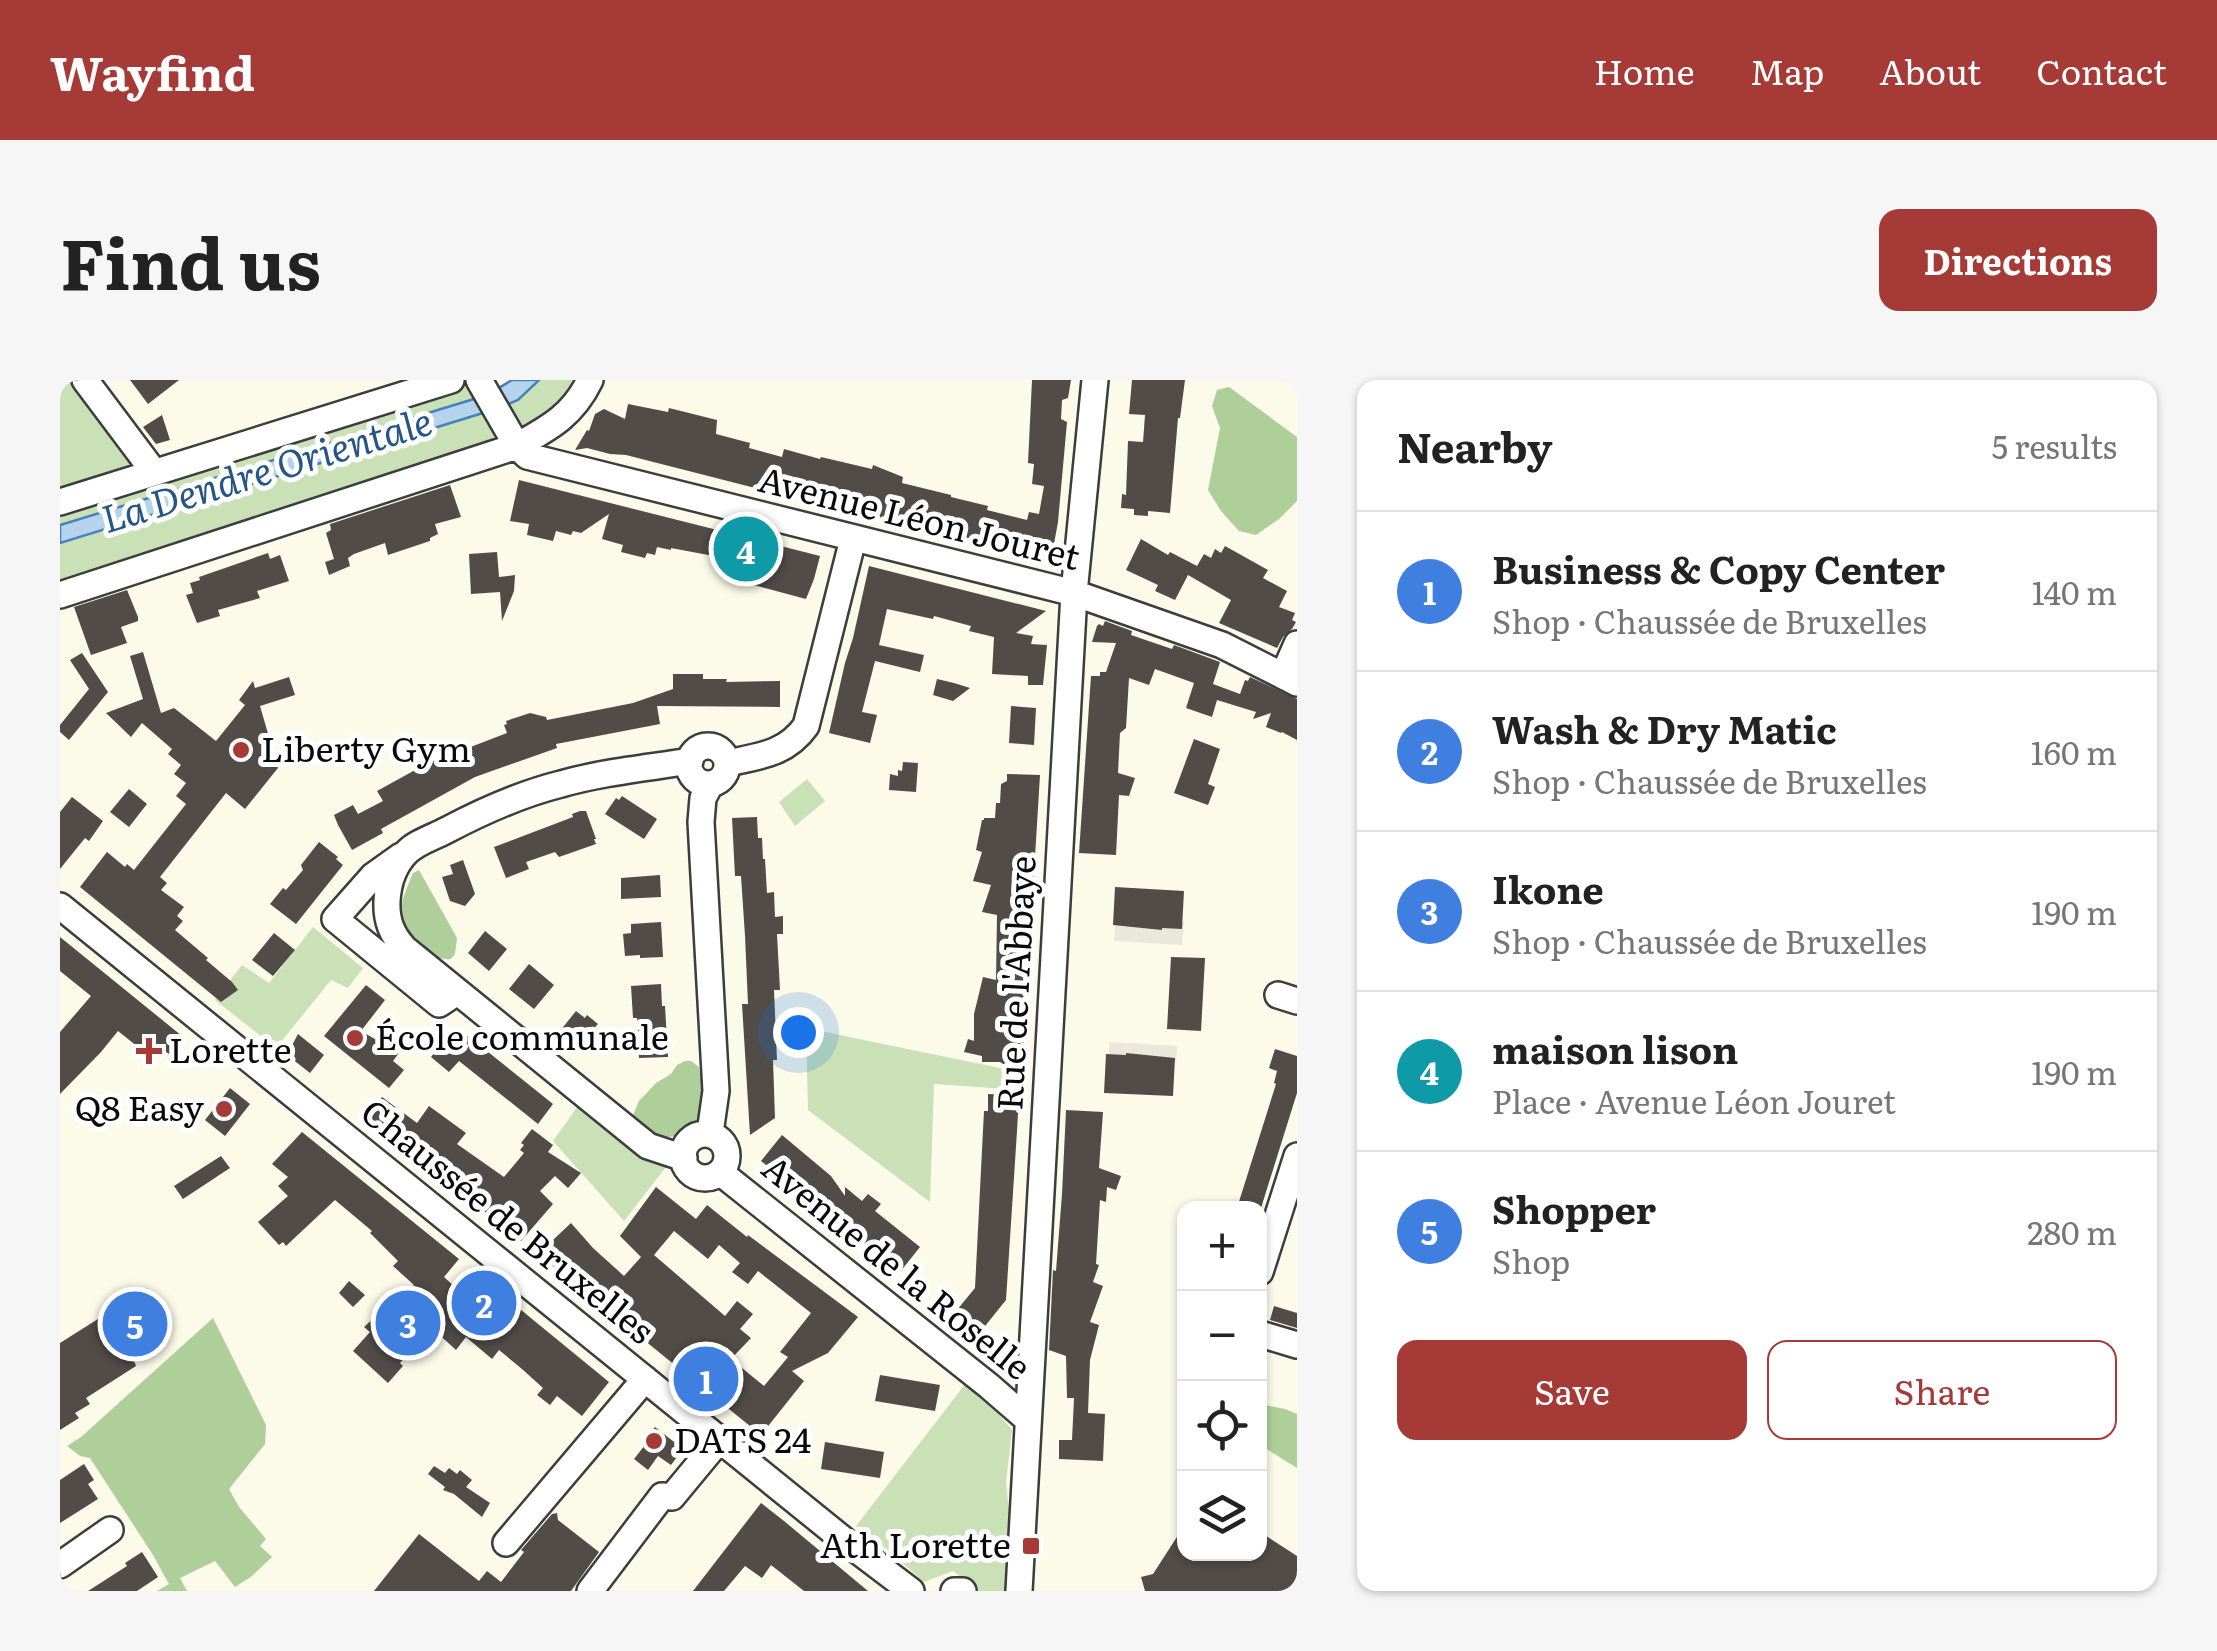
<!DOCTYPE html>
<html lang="en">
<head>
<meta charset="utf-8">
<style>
	:root { --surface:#fff; --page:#f6f6f6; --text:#222; --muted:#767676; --line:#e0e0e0; --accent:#a53a36 }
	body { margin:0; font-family:Literata,serif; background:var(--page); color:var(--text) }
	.controls { position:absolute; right:30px; bottom:30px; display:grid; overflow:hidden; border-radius:20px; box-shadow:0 2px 8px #0004 }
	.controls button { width:90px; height:90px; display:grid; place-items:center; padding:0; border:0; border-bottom:2px solid var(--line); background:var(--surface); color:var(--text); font:50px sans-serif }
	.you { position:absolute; left:738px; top:652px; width:35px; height:35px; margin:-25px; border:8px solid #fff; border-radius:50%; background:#1a73e8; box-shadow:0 0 0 15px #1a73e833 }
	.badge { display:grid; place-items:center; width:65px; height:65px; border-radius:50%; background:var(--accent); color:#fff; font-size:32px; font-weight:700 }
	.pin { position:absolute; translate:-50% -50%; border:5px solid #fff; box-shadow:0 2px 10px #0006 }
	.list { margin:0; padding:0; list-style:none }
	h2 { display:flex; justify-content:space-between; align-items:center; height:130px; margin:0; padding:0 40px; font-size:42px }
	h2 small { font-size:32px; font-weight:400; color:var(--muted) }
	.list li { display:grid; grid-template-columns:65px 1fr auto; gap:30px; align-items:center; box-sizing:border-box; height:160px; padding:0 40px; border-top:2px solid var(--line) }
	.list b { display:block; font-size:38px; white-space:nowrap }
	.list p { margin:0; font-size:32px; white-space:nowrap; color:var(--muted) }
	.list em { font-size:32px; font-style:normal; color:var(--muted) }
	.actions { display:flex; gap:20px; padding:30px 40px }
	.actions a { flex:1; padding:22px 0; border:2px solid var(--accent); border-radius:20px; text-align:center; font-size:35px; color:var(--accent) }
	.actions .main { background:var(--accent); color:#fff }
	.icon { flex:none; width:55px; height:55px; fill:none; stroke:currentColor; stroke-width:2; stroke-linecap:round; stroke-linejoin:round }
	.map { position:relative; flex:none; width:1237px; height:1211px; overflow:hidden; border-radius:20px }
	header { display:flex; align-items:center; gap:60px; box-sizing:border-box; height:140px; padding:0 50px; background:var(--accent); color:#fff }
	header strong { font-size:48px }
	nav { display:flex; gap:55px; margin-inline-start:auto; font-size:35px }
	.intro { display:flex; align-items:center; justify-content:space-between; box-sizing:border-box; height:240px; padding:0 60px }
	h1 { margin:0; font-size:70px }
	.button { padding:25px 45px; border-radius:20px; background:var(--accent); color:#fff; font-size:35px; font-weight:700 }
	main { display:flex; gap:60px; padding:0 60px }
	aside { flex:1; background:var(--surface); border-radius:20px; box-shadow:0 2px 8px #0004 }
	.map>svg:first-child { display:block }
	.green { fill:#cae1b8 }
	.forest { fill:#aecf9a }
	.plaza { fill:#eae7db }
	.water { fill:#b5d3ec; stroke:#4682b9; stroke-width:2.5 }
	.building { fill:#514c48; fill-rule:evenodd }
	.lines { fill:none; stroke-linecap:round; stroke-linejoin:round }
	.minor-casing { stroke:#3d3d3d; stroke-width:30 }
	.minor { stroke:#fff; stroke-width:25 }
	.poi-dot { fill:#a53a36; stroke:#fff; stroke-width:4 }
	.labels { text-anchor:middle; stroke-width:10; stroke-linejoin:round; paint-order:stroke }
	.street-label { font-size:35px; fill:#0a0a0a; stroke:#fff }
	.poi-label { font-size:35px; fill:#0a0a0a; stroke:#fff; text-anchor:start }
	.water-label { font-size:38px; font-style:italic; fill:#265589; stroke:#fff }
</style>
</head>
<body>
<header>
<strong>Wayfind</strong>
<nav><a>Home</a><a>Map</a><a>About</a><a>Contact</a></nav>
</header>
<div class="intro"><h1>Find us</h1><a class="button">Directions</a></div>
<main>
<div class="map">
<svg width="1237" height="1211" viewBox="0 0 1237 1211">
	<rect width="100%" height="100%" fill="#fcfae9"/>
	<path class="green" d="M0,0H25L94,92L391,0H419L436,29L474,6L479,0H530L491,47L0,215Z
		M747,399L765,421L735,446L719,422Z
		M253,547L303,588L288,608L271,600L216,668L155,620L182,585L209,603Z
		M746,648L964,693L963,710L874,704L870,822L748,730Z
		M522,720L606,787L564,841L493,761Z
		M909,999L952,1050L946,1102L953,1169L949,1211H919L893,1191L864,1202L828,1170L796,1146Z"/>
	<path class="forest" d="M1169,7L1237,57V121L1219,139L1196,155L1179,151L1161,131L1148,110L1160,48L1152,26L1157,10Z
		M359,490L397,558L395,574L391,579C366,582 338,550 342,524C344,514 349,502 353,493Z
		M625,681H631L639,687C641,702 646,722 640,736C627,765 587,762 572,738L579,721L596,703L611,694L617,685Z
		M153,938L206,1045L205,1064L169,1109L179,1127L206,1159L200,1166L212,1177L192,1196L175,1207L155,1181L120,1198L127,1211H97L109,1204L93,1175L30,1078L20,1076L7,1066L21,1057Z
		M1200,1024L1225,1029L1237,1034V1088L1200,1065Z"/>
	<path class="plaza" d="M1056,537L1124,542L1122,565L1054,561Z
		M1049,662L1117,666L1116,682L1049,677Z"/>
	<path class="water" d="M452,0H479L458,20L436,29L0,163V145L427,15Z"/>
	<path class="building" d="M70,0H119L88,24Z
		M972,0H1011L1008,18L1002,20L1001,39L1007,42L998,142L992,175L988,178L802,133L786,131L566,75L550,74L527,68L515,70L527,50L529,51L535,34L544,29L565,39L568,24L608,32L609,28L657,40L656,54L690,63L689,68L722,77L724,69L760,79L761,77L812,89L813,85L843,97L842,103L891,115V117L928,126L927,130L967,140L969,132L979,134L984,106L972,104L974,84L968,83Z
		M1072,0H1125L1120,38H1118L1110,133L1088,131V136L1074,135V129L1061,128L1062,114L1066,115L1068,61L1083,62L1085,35L1069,34Z
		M102,35L110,60L96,64L83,47Z
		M459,100L760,176L754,199L746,219L686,203L687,198L671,194L675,180L611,168V170L597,167L595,175L587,173L585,178L561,172L563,165L542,159L549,134L521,153L513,151L511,155L496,151L493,161L467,155L469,144L450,141Z
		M390,105L401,137L375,144L378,154L370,158V161L328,175L325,163L294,174L288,178L290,186L269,195L265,182L274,179L266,153L271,150L270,144Z
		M1081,159L1108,175L1110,172L1137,186L1144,174L1151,178L1155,169L1161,173L1165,166L1208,190L1203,198L1227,211L1219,227L1235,233L1232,240L1236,242L1232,249L1223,257L1217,268L1159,243L1171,220L1128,195L1115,220L1095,211L1098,205L1066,190Z
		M437,172L439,197L455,195L454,211L442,241L440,212L411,214L409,174Z
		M208,173L210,179L220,175L229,201L197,211L200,218L158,230L160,236L137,243L126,215L133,213L130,203L140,200L139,197Z
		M809,186L986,231L956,253L973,256L971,264L987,265L983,305H968V296L932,294L934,257L909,251L911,246L874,236L873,239L827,229L819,265L864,275L860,292L815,281L802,332L817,335L810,363L769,353L785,283L793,258Z
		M67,210L78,237V241L61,247L67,263L31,275L14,227Z
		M1045,241L1072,251L1071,255L1112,269L1114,265L1160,282L1153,304L1180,314L1185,300L1188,301L1190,297L1237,319V360L1222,352L1221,353L1206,347L1211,333L1193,339L1196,332L1157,320L1152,337L1126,328L1134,303L1095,289L1089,305L1069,298L1066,348L1060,353L1058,393L1075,398L1069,416L1059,415L1056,475L1019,473L1031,296H1040V292H1046L1056,263L1032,262L1037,246L1039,244L1043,246Z
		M83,272L101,333L114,328L156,361L185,325L179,320L193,301L195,308L229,297L235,315L200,326L218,388L185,429L166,413L100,497L107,503L101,510L124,527L117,536L123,541L115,550L148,578L146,580L172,602L178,610L161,622L20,507L47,472L65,487L67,484L74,490L126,424L116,416L126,403L114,394L121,385L108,374L112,369L82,343L71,357L46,333L83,319L70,276Z
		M22,273L48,312L9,360L0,352V345L29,309L10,280Z
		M613,294H643V299H667L666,302L720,301V327L597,326L600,344L496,364L497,368L415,397L321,449L323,453L292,470L278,445L274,435L293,425L298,434L323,421L317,411L406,362L408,368L447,353L444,345L447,344L446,341L470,333L486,337L487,340L573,323L613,309Z
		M877,299L894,303L910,308L893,321L873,315Z
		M951,326L976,328L974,365L949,363Z
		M1134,359L1160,369L1148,404L1155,407L1148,425L1114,413Z
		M843,382L858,383L856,412L829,410L830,394L838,396V390L842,391Z
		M947,394L980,395L962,690H952L940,682H922V676L904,672L908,659L914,661V634L923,597L936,600L937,535L922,532L931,505L913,501L922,472L916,470L922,440H924V438H935L936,423H940L941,404L947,401Z
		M69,409L87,424L69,447L50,432Z
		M562,416L597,439L584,459L545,434L556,418L559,420Z
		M12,417L43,441L29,461L25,458L0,489V432Z
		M520,431H526L536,459H534L536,464L499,477L495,472L466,482L469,489L446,498L434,467L513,437L512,434Z
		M697,437L698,458H702L703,479H705L707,513L714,512L715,537L723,536V554H717L720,610H714L717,680H713L715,738L690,755L682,624H688L685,556L681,496H675L672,438Z
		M259,462L278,477L276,479L283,485L236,544L210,524L223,508L226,510L243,490L241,485Z
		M403,480L415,514L405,526L390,521L382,497L393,494L390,485Z
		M600,495L601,517L561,519V498Z
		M1055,507L1124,511L1122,549L1102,548V550L1053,545Z
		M601,542L603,577L580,578V575L565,576L563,554L571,553V544Z
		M425,551L447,569L429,591L408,573Z
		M214,553L235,570L213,596L192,580Z
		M0,557L122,656L111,675L104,671L88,681L83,671L58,651L41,672L0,714V652L31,616L0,591Z
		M1111,577L1145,578L1141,651L1107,649Z
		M469,584L494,605L474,629L449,609Z
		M601,604L602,626H605L608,677L579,678L577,638H573L571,606Z
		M306,605L325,620L301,651L339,673L333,681L344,690L329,708L264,656Z
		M516,631L525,638L527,635L538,644L535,647L542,652L526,672L500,651Z
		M238,654L264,675L250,693L227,675Z
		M390,654L398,661L408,656L493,724L478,744L399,681L389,692L371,677Z
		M1215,669L1237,676V713L1201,828H1177L1216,704L1214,703L1217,691L1209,688Z
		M1066,673L1115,678L1113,716L1044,713L1046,674L1066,675Z
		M170,708L190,724L165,756L145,740Z
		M928,714L959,715L957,751L946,920L917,956L892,936L915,908L924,731H928Z
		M322,717L357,743L369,726L406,753L397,764L444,797L464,773L460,770L464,765L461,763L472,749L493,765L488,772L521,793L508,808L495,796L480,811L493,824L461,861L306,738Z
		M1006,730L1043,732L1039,788L1061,796L1056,810L1047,807L1046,822L1040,820L1036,884L1039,885L1033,902L1043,906L1030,942L1039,945L1030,980L1028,1033L1045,1034L1043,1081L999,1079V1060H1012L1014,1018H1007L1006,976L989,970L993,890L996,891L1002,814Z
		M242,752L399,879L384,897L416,926L433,907L549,1002L522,1036L497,1016L490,1025L477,1015L483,1008L462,989L439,970L432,979L406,957L396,970L372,948L340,983L343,986L328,1003L293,971L310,952L304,947L317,935L322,940L354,905L333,886L338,881L310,853L312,851L275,820L226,866L223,862L219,865L198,842L228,816L218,806L228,797L212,784Z
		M722,755L771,796L785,816V807L802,821L808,814L821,824L815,831L860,867L840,892L701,781Z
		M161,776L170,788L123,819L114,806Z
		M596,807L636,839L647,825L687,857L688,855L798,937L768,973L732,991L744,1001L701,1055L478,874L511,843L533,868L564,896L581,877L560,856ZM614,851L648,879L659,865L680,883L672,892L688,904L698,891L751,933L720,972L728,977L704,1006L671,979L691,958L680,949L693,934L677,921L665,936L594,875Z
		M289,901L305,915L293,927L279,913Z
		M87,908L112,947L91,961L95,967L74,981L76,986L26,1018L30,1024L15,1033L19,1038L0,1050V963Z
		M1214,926L1237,933V948L1210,940Z
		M820,995L880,1005L875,1031L815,1021Z
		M595,1047L623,1069L611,1085L598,1076L588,1090L574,1079L585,1065L582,1063Z
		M765,1062L824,1072L820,1098L761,1089Z
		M24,1084L34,1100L28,1104L38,1119L0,1143V1100Z
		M374,1086L385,1093L389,1088L397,1094L400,1090L412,1100L406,1107L430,1123L422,1137L394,1114L383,1110L385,1107L368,1094Z
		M701,1123L724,1141L808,1211H744L711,1185L702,1198L685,1186L664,1211H633Z
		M497,1133L498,1140L539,1172L511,1211H314L359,1154L419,1201L427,1191L441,1202L464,1172L461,1170L492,1134Z
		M1124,1146V1174H1200V1152L1237,1176V1211H1085L1081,1197L1093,1194Z
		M82,1172L98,1197L77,1211H28L67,1186L65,1183Z"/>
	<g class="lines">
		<g class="minor-casing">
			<path id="minor" d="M25,0L94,92
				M419,0L457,66L467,76L1014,213L1162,265L1237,303
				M0,122L391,0
				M0,215L457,66C491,47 513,35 530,0
				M1223,296L1237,264
				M629 385a19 19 0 1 1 38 0a19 19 0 1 1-38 0Z
				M667,383C700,376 726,374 746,346L793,159
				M650,405L643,418L641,442L656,711L650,753
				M341,476L313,496L275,539L379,624L397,612
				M0,526L785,1161L851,1211
				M1218,615L1237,621
				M623 776a22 22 0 1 1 44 0a22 22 0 1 1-44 0Z
				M624,778L588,766L345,569C332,555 326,541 327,521C328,503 334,485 347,472C357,462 374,457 387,450C423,431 461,414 501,404C543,392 587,388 630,381
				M661,793L929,1006L967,1039
				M1200,892L1237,776
				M1200,954L1237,965
				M446,1163L585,999
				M0,1185L50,1150
				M530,1211L602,1116L612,1117L660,1059
				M894,1211H903
				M959,1211L1014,213L1035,0"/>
		</g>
		<use href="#minor" class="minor"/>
	</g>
	<g class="poi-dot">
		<circle cx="181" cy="370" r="10"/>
		<circle cx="295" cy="658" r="10"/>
		<path d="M84 656h10v10h10v10h-10v10h-10v-10h-10v-10h10z"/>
		<circle cx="164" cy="729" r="10"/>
		<circle cx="594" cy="1061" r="10"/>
		<rect x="961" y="1156" width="20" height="20" rx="5"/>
	</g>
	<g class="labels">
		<g class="street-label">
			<text transform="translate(859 139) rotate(14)" y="12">Avenue Léon Jouret</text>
			<text transform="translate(957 603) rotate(-87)" y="12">Rue de l'Abbaye</text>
			<text transform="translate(447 842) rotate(39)" y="12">Chaussée de Bruxelles</text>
			<text transform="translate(836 888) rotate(39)" y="12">Avenue de la Roselle</text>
		</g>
		<g class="poi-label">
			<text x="201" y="382">Liberty Gym</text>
			<text x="315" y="670">École communale</text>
			<text x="109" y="683">Lorette</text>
			<text x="144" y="741" text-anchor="end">Q8 Easy</text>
			<text x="614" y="1073">DATS 24</text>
			<text x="951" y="1178" text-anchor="end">Ath Lorette</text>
		</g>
		<g class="water-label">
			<text transform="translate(207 91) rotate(-17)" y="13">La Dendre Orientale</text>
		</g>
	</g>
</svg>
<div class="controls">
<button>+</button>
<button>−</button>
<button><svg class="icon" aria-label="locate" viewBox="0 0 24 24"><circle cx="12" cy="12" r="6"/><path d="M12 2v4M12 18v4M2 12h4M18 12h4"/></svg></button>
<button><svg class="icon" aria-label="layers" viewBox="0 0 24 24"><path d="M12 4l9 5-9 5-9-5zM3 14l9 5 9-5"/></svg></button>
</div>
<div class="you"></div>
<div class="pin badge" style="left:646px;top:999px;background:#3f7fe0">1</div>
<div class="pin badge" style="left:424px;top:923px;background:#3f7fe0">2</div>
<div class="pin badge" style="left:348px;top:943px;background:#3f7fe0">3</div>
<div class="pin badge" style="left:686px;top:169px;background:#0f9aa8">4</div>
<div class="pin badge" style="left:75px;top:944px;background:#3f7fe0">5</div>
</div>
<aside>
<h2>Nearby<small>5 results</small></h2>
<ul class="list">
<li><span class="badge" style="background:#3f7fe0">1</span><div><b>Business &amp; Copy Center</b><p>Shop · Chaussée de Bruxelles</p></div><em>140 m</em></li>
<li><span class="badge" style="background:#3f7fe0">2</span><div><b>Wash &amp; Dry Matic</b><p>Shop · Chaussée de Bruxelles</p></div><em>160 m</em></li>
<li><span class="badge" style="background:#3f7fe0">3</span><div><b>Ikone</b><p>Shop · Chaussée de Bruxelles</p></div><em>190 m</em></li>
<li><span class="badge" style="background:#0f9aa8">4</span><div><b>maison lison</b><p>Place · Avenue Léon Jouret</p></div><em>190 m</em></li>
<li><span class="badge" style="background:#3f7fe0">5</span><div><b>Shopper</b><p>Shop</p></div><em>280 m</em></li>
</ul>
<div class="actions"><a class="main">Save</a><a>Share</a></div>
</aside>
</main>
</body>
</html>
